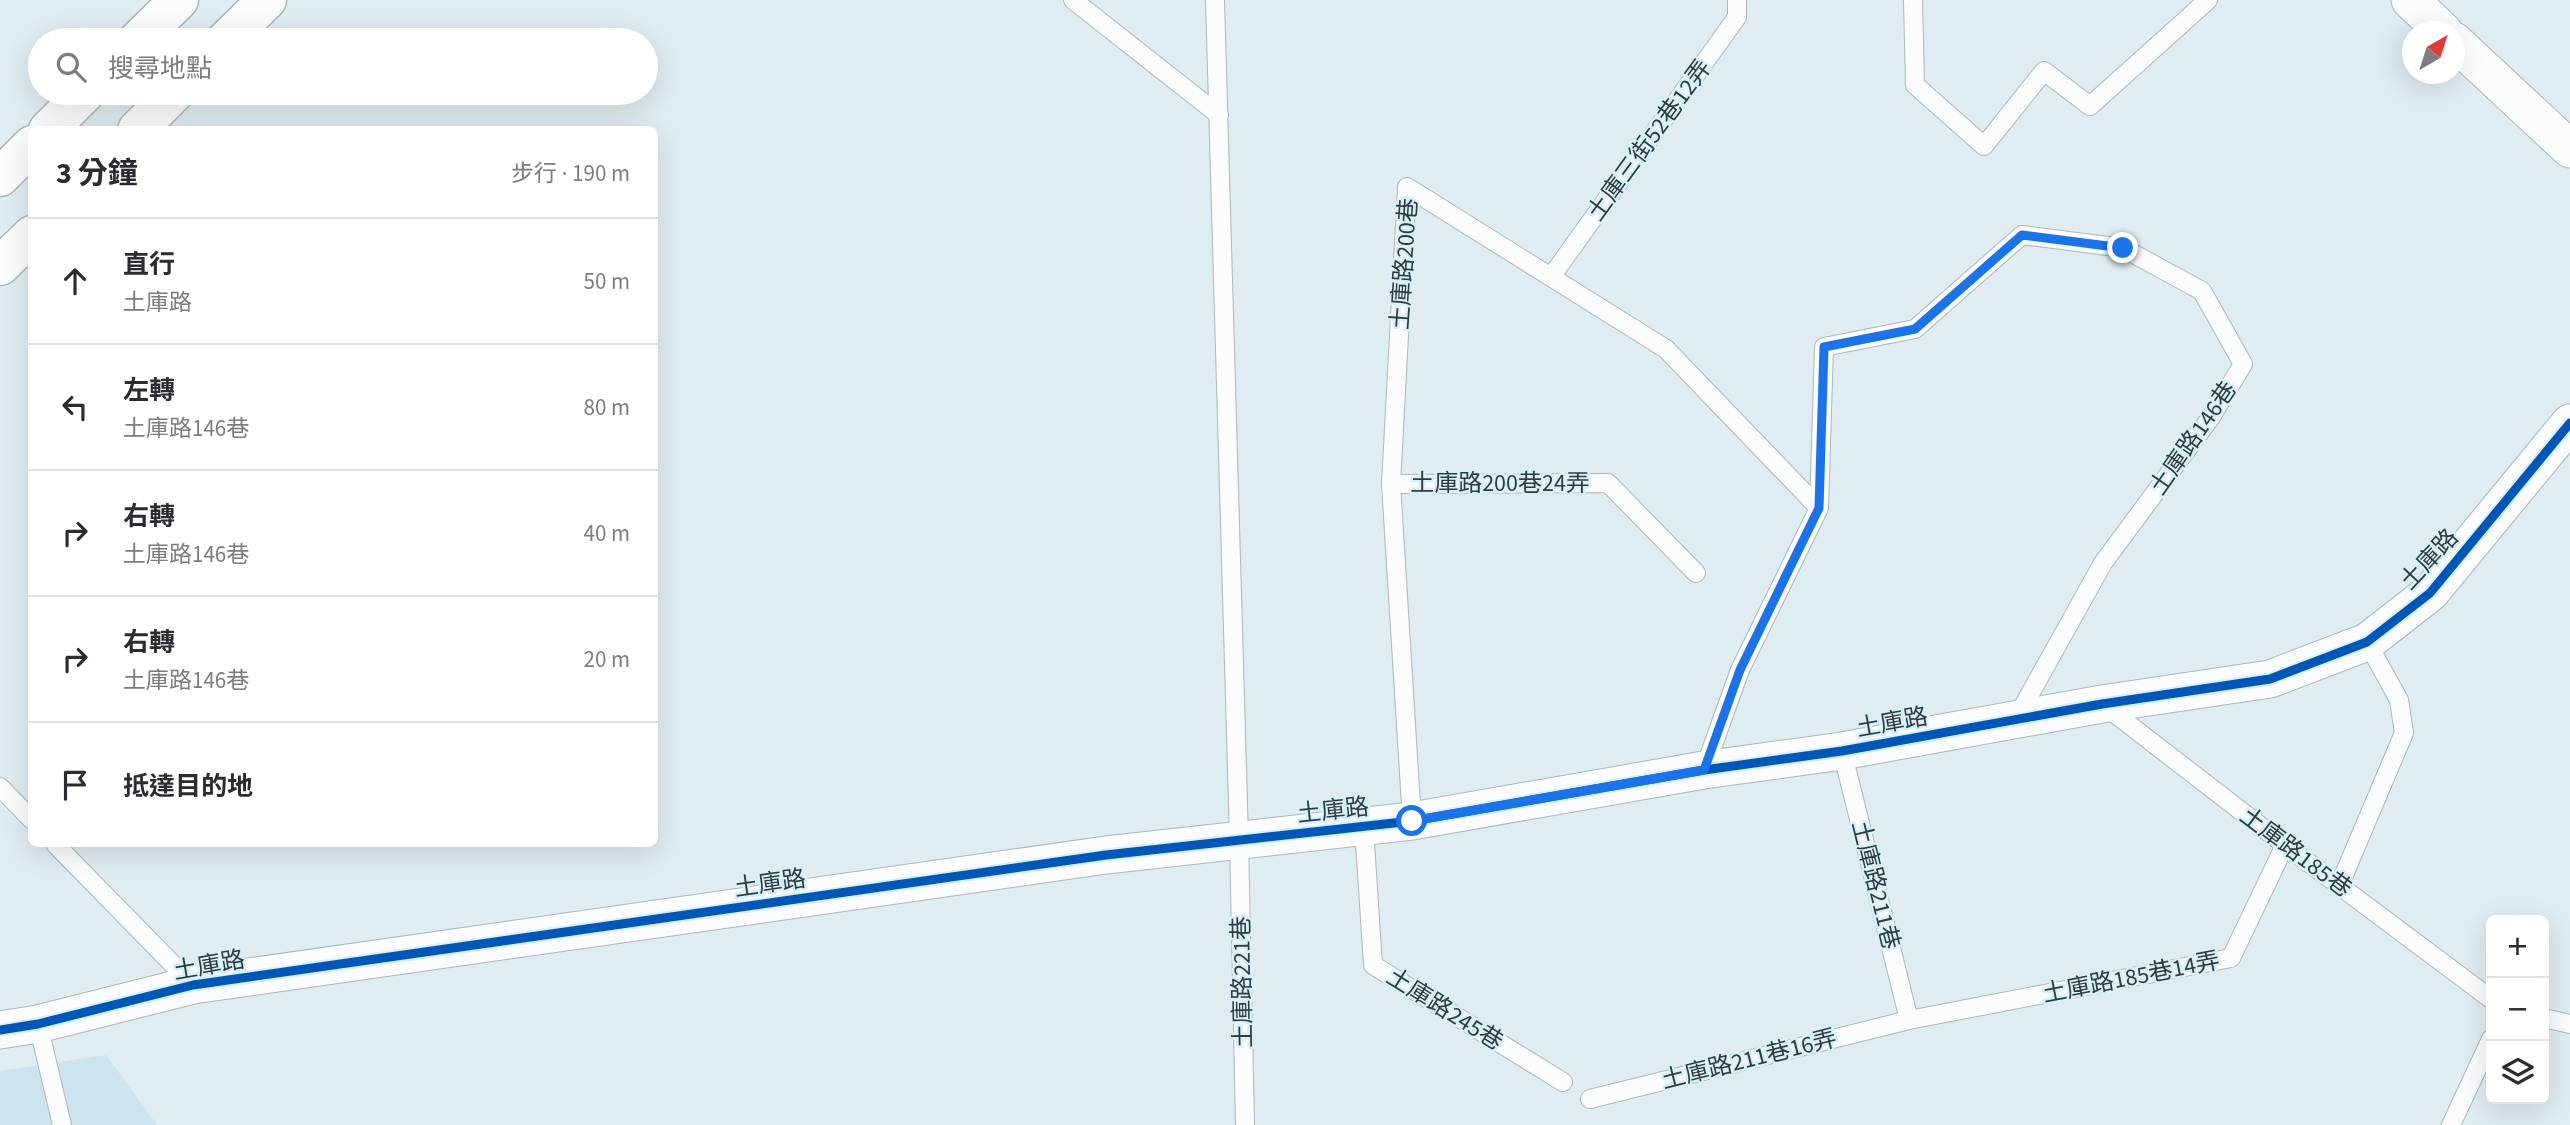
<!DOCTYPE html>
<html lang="zh-TW">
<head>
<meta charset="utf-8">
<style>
	:root { --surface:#fff; --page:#f7f7f7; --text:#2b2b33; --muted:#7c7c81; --line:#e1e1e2 }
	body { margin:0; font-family:"Source Sans 3","Noto Sans TC",sans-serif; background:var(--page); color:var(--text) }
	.controls { position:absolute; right:21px; bottom:21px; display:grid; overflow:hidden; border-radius:10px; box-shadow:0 7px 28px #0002 }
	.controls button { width:63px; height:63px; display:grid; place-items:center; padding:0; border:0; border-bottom:2px solid var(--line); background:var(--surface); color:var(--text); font:35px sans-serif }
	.compass { position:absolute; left:2402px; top:21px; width:63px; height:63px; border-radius:50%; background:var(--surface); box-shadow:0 7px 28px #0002; rotate:39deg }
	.stop { position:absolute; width:21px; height:21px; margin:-16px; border:5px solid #1a73e8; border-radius:50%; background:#fff }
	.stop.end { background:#1a73e8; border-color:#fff; box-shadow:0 2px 7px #0008 }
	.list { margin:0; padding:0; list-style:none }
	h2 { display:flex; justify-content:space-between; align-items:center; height:91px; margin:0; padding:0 28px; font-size:30px }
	h2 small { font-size:23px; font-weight:400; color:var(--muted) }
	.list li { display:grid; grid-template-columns:46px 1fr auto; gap:21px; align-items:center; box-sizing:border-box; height:126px; padding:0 28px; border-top:2px solid var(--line) }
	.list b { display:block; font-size:26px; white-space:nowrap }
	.list p { margin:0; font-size:23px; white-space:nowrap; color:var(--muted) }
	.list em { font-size:23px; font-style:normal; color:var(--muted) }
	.icon { flex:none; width:38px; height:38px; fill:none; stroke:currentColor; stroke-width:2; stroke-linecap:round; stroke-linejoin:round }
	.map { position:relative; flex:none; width:2570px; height:1125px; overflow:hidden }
	.search { position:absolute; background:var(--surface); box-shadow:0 7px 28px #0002; left:28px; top:28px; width:630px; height:77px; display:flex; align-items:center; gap:18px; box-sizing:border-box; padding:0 24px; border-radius:38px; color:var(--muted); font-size:26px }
	.panel { position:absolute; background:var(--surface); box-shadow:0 7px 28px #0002; left:28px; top:126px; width:630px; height:721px; border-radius:10px }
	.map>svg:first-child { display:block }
	.built { fill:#cce4ed }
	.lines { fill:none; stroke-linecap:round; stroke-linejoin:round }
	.service-casing { stroke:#adb7bb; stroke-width:20 }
	.minor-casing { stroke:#adb7bb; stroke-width:39 }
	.secondary-casing { stroke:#adb7bb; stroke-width:41 }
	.service { stroke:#fafcfd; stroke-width:18 }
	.minor { stroke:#fafcfd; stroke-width:37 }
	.secondary { stroke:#fafcfd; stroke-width:38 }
	.cycleway-casing { stroke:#d7f0f9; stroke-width:13 }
	.cycleway { stroke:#0057b8; stroke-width:9 }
	.route { stroke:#1a73e8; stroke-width:9 }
	.labels { text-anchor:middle; stroke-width:5; stroke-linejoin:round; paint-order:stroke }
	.street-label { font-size:24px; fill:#313b3e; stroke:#d7f0f9 }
</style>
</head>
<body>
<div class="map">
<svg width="2570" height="1125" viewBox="0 0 2570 1125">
	<rect width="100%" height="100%" fill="#dfecf1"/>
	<path class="built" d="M106,1055L157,1125H0V1071Z"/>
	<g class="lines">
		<g class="service-casing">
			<path id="service" d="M1073,0L1219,115
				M1215,0L1239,839L1245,1125
				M1913,0L1915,85L1984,146L2044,71L2090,106L2208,0
				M1551,277L1737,17V0
				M1391,484L1608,483L1696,573
				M2105,706L2285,845L2491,999
				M1842,751L1909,1020
				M1704,770L1740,670L1819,508L1824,347L1915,329L2022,235L2123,248L2202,291L2243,364L2211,417L2103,563L2016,719
				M0,787L32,820
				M1412,821L1391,484L1407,187L1666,349L1819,508
				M1364,827L1373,965L1563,1082
				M55,844L193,985
				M2340,884L2404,733L2399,700L2367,642
				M2544,1018L2570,1024
				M38,1024L62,1125
				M1590,1099L1909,1020L2231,958L2285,845
				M2451,1125L2491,1039"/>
		</g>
		<g class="minor-casing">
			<path id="minor" d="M2410,0L2444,32
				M2454,41L2570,149
				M0,1030L38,1024L193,985L1106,855L1412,821L1704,770L1842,751L2102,704L2270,679L2367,642L2430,593L2570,423"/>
		</g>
		<g class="secondary-casing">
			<path id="secondary" d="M138,40L179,0
				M226,40L267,0
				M48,130L85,93
				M137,130L174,93
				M0,177L32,145
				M0,266L32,235"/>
		</g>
		<use href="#service" class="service"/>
		<use href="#minor" class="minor"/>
		<use href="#secondary" class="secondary"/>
		<g class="cycleway-casing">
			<path id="cycleway" d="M0,1030L38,1024L193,985L1106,855L1412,821L1704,770L1842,751L2102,704L2270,679L2367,642L2430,593L2570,423"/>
		</g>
		<use href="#cycleway" class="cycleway"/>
	</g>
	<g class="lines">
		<path class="route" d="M1412,821L1704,770L1740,670L1819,508L1824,347L1915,329L2022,235L2123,248"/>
	</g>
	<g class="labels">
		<g class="street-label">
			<text transform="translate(1649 140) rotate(-54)" y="8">土庫三街52巷12弄</text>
			<text transform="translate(1404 264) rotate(-86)" y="8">土庫路200巷</text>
			<text transform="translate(2193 438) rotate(-55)" y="8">土庫路146巷</text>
			<text x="1500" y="491">土庫路200巷24弄</text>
			<text transform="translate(2429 559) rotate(-47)" y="8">土庫路</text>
			<text transform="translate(1892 722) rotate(-10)" y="8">土庫路</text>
			<text transform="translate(1333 810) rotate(-6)" y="8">土庫路</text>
			<text transform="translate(2296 852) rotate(37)" y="8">土庫路185巷</text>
			<text transform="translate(770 883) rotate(-8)" y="8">土庫路</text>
			<text transform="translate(1876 885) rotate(76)" y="8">土庫路211巷</text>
			<text transform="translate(209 965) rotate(-10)" y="8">土庫路</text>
			<text transform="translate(2131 977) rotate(-11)" y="8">土庫路185巷14弄</text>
			<text transform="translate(1242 982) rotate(-91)" y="8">土庫路221巷</text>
			<text transform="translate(1445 1009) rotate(32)" y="8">土庫路245巷</text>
			<text transform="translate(1749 1059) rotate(-14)" y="8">土庫路211巷16弄</text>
		</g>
	</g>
</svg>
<div class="controls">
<button>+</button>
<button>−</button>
<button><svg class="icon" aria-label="layers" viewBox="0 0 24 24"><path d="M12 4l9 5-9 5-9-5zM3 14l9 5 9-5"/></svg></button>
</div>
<svg class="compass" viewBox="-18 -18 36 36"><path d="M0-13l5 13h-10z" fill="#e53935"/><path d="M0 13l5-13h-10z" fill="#7c7c81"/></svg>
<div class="stop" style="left:1412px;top:821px"></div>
<div class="stop end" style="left:2123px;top:248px"></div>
<div class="search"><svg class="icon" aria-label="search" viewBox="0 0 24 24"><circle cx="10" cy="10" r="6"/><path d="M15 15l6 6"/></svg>搜尋地點</div>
<section class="panel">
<h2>3 分鐘<small>步行 · 190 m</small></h2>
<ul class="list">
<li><svg class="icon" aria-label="ahead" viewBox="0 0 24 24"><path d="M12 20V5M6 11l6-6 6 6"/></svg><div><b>直行</b><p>土庫路</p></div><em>50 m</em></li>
<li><svg class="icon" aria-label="left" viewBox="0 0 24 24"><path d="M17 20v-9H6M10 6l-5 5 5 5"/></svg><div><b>左轉</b><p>土庫路146巷</p></div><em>80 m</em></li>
<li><svg class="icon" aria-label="right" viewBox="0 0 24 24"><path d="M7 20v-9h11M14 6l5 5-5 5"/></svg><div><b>右轉</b><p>土庫路146巷</p></div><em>40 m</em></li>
<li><svg class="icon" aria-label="right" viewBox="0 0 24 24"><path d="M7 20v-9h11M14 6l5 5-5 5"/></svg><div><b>右轉</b><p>土庫路146巷</p></div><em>20 m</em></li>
<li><svg class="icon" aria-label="arrive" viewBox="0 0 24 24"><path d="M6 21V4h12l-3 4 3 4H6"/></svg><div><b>抵達目的地</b></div></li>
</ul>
</section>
</div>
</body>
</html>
